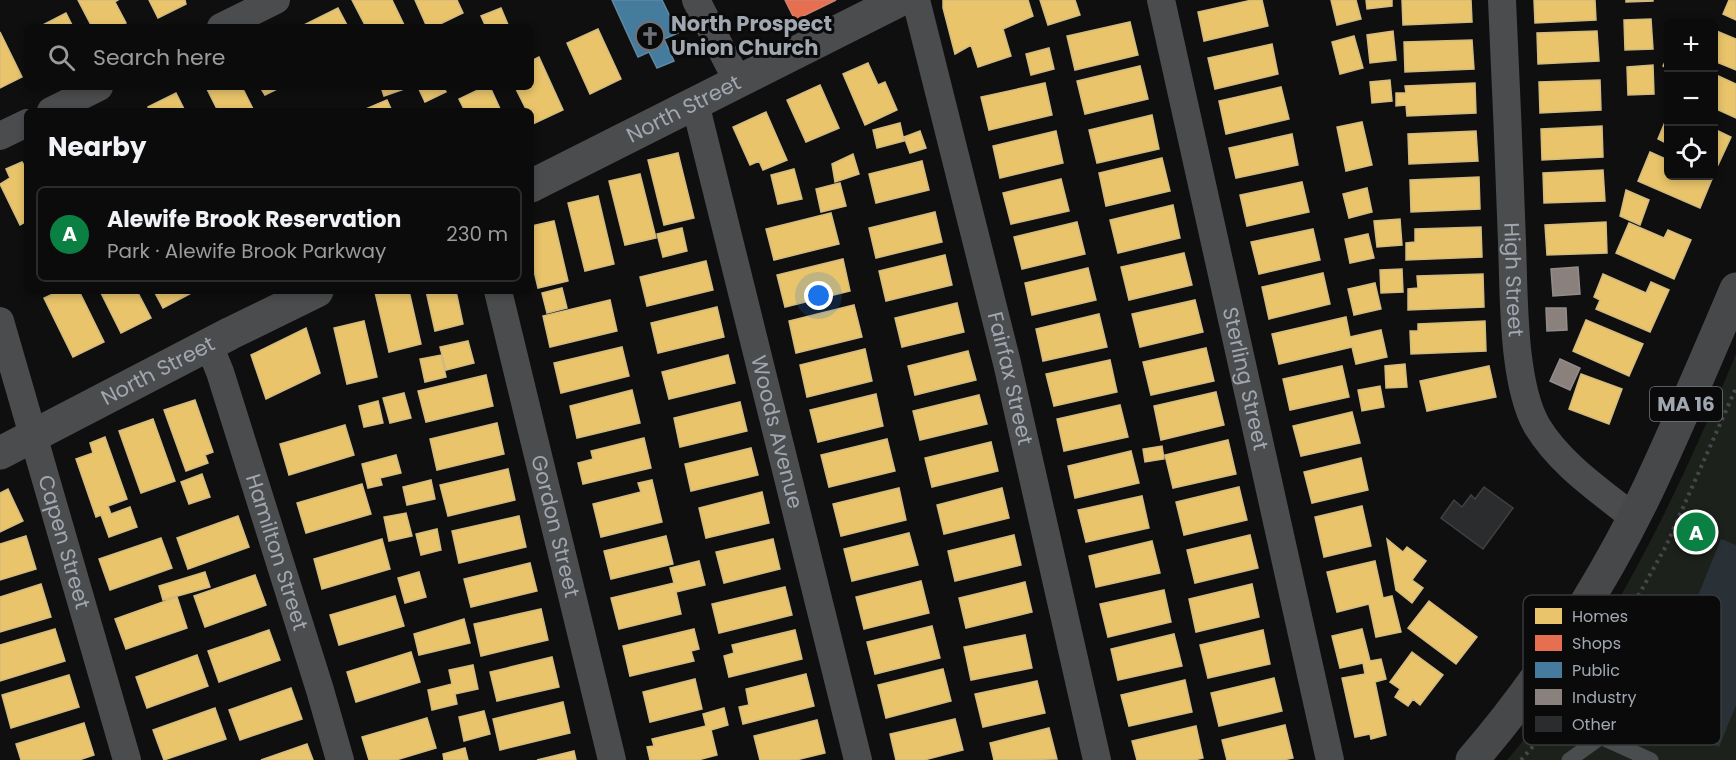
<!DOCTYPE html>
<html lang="en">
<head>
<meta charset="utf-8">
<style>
	:root { --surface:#0b0b0c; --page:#141415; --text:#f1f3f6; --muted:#9a9b9d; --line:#2b2b2d; --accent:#0b8043 }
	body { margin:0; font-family:Poppins,sans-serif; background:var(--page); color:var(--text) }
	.controls { position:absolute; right:18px; top:18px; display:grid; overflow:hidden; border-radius:9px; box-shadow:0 3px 9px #0003 }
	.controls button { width:54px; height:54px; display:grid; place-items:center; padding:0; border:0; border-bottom:2px solid var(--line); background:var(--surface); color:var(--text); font:30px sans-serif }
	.you { position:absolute; left:819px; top:296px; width:21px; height:21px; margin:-15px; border:4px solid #fff; border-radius:50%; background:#1a73e8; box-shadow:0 0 0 9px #1a73e833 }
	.badge { display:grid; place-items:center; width:39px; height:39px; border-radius:50%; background:var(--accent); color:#fff; font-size:20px; font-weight:700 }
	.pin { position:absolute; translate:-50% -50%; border:3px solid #fff; box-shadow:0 2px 6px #0006 }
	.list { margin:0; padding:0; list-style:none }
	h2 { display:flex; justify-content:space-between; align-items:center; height:78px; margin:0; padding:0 24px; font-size:26px }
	h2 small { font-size:20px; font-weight:400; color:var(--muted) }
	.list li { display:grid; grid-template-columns:39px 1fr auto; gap:18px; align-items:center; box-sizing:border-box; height:96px; margin:0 12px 12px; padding:0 12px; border:2px solid var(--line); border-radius:9px }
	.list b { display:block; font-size:22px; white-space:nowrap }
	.list p { margin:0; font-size:20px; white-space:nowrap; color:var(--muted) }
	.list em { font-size:20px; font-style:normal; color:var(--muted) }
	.icon { flex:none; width:33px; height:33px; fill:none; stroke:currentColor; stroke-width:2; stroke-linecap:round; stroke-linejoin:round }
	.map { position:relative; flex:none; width:1736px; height:760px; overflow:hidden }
	.search { position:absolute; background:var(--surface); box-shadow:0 3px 9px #0003; left:24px; top:24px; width:510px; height:66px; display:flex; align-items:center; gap:15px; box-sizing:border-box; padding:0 21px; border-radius:9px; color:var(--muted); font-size:22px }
	.panel { position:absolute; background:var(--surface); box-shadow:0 3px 9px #0003; left:24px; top:108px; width:510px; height:186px; border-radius:9px }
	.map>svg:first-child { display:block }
	.green { fill:#1c211c }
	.water { fill:#293136 }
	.homes { fill:#e9c46a; stroke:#d3bb7f; stroke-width:1.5 }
	.shops { fill:#e76f51; stroke:#d2806e; stroke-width:1.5 }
	.public { fill:#457b9d; stroke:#6188a3; stroke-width:1.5 }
	.industry { fill:#8a817c; stroke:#918c8c; stroke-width:1.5 }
	.building { fill:#2b2c2d; stroke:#3f4043; stroke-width:1.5 }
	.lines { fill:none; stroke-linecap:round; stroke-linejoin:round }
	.path { stroke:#45474a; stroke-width:4; stroke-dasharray:3 4.5; stroke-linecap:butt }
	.service { stroke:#4a4c4e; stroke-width:15 }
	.minor { stroke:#4a4c4e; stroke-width:28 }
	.tertiary { stroke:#4a4c4e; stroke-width:33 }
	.primary { stroke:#47484a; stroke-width:33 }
	.labels { text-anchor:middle; stroke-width:6; stroke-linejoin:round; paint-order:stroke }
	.shield { fill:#0a0a0b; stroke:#74787e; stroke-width:1.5 }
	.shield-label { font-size:20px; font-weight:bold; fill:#a1a7b0 }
	.poi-label { font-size:21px; font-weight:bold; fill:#a1a7b0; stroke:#0a0a0b; text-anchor:start }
	.street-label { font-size:21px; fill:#a1a7b0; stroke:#0a0a0b }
	.key { fill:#0a0a0b; stroke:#37393d; stroke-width:1.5 }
	.key-label { font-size:16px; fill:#a1a7b0 }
</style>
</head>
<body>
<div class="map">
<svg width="1736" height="760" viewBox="0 0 1736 760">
	<rect width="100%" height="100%" fill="#0f0f10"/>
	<path class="green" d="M1736,354V760H1507C1609,640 1676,498 1736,354Z"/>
	<path class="water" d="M1721,539L1736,545V705L1719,747L1648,718Z"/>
	<path class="homes" d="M78,0H118L115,2L126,23L118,27H92Z
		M149,0H185L186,4L158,18Z
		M352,0H392L405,27H366Z
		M415,0H457L463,13L434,27H427Z
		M1028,0L1033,16L1003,29L1011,56L978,67L971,45L955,54L943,8V0Z
		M1040,0H1075L1080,15L1048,25Z
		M1252,0H1262L1268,26L1204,41L1198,12Z
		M1331,0H1356L1361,19L1337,25Z
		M1366,0H1392V6L1367,9Z
		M1402,0H1471L1472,22L1403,25Z
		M1534,0H1595L1596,20L1535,23Z
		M1626,0H1653V1L1626,2Z
		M1729,0H1736V20L1723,14Z
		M338,8L348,27H300Z
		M501,8L509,27H486L481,16Z
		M66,13L73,27H39Z
		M1651,19L1653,49L1625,50L1624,20Z
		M1130,22L1138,55L1075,70L1067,36Z
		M598,29L621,79L590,94L567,43Z
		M1714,30L1736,39V70L1714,61Z
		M1393,31L1396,60L1370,63L1367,35Z
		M1597,31L1599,61L1538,64L1537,33Z
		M0,32L22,77L0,88Z
		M1354,36L1363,68L1340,74L1332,42Z
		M1472,40L1474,69L1405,72L1404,42Z
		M1272,44L1278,74L1215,89L1208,58Z
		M1049,48L1054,69L1031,75L1026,54Z
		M1668,56V69L1663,66Z
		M539,57L563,110L533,124L531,111H527L515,87H531V61Z
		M868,63L878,85L885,82L897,110L865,125L843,74Z
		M1653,65L1654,94L1628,95L1627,67Z
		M1140,66L1148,99L1085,114L1077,81Z
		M1714,74L1736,84V118L1714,108Z
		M1390,80L1392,101L1372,103L1370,82Z
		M1600,80L1601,110L1540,113L1539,82Z
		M1045,83L1052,115L989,130L981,97Z
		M1475,83L1476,113L1407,116L1406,105L1396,106V93H1406L1405,86Z
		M820,85L839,128L806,142L787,100Z
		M206,87H242L254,111H218Z
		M260,87H281L265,95Z
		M381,87H403L404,89L384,96Z
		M418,87H444L446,92L425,102Z
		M484,87H490L501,111H465L459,99Z
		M1281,87L1289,119L1226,134L1219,101Z
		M176,93L185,111H149L148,107Z
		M387,100L392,111H367L366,109Z
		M766,112L787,160L763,170L759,161L750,165L733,127Z
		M1152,115L1159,149L1097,163L1089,130Z
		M1668,115V144L1658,139Z
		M1362,122L1372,165L1346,171L1337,127Z
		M900,123L904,141L877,148L873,130Z
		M1602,126L1603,157L1542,160L1541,129Z
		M1714,129L1731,137L1718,165L1714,163Z
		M920,131L926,148L910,153L904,137Z
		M1056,131L1063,163L1000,178L993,146Z
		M1476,131L1478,161L1409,164L1408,134Z
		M1292,134L1298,165L1236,178L1229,148Z
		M1650,152L1668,160V176H1704L1712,179L1700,208L1638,181Z
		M678,153L694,218L664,225L648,160Z
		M853,154L859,174L835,182L832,164Z
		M1162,158L1170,191L1106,206L1099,173Z
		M922,161L929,190L876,203L869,174Z
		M22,162L27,170V221L20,225L0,184L10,178L6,169Z
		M794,169L802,199L778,204L771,175Z
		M1603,170L1605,201L1544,203L1543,173Z
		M640,174L656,238L625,245L609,181Z
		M1479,177L1480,209L1411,212L1410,180Z
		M1061,179L1069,211L1011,224L1003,193Z
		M1302,182L1309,212L1247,226L1240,195Z
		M840,183L846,206L821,212L816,189Z
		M1367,188L1372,212L1349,218L1343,194Z
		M1626,190L1649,200L1640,225L1620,216Z
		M598,196L614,264L585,271L568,203Z
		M1173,205L1180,238L1118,253L1110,220Z
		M935,212L942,242L876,258L869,228Z
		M831,213L839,244L774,260L766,229Z
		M1400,219L1402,245L1377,247L1374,221Z
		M554,221L568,281L538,288L531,258V226Z
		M1077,222L1085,254L1022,269L1014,237Z
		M1606,222L1607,253L1547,255L1545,225Z
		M1629,223L1664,238L1668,230L1691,240L1674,279L1616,253Z
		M1481,227L1482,257L1406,260V243L1415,242V229Z
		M682,228L687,251L663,257L657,234Z
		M1313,229L1320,260L1259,274L1251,242Z
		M1368,234L1374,258L1350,263L1345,239Z
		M1184,253L1192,285L1129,300L1121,267Z
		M945,255L952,285L886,301L879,271Z
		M843,259L850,291L785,307L777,275Z
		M706,261L713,290L647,306L640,277Z
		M1088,268L1096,300L1032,315L1025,283Z
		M1402,269L1403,292L1381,293L1380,270Z
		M1323,273L1330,304L1269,319L1262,287Z
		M1483,274L1484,307L1408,310V289L1418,288L1417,276Z
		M1603,274L1646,293L1651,282L1669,290L1650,332L1596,309L1600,300L1594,297Z
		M1375,283L1381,309L1354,315L1348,289Z
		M562,288L567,308L547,313L542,293Z
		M59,291H79L104,342L73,357L44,298Z
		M100,291H137L151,318L121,333Z
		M154,291H195L163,308Z
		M380,291H409L421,344L389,352L375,292Z
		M426,291H456L463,324L435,331Z
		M610,300L617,331L550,347L543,316Z
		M1195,300L1203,332L1140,347L1132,314Z
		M957,303L964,332L902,347L895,318Z
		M854,305L862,337L796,353L789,321Z
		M717,307L724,337L658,353L651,323Z
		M1099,314L1107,347L1043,361L1036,329Z
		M1346,317L1350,337L1381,330L1387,357L1356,364L1352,347L1279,364L1272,334Z
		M1586,320L1643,344L1629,376L1573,351Z
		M364,321L377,377L347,384L334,328Z
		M1485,321L1486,351L1411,354L1410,331H1418V324Z
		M306,328L320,373L266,399L251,355Z
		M468,341L474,363L446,370L440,347Z
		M622,347L629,376L561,393L554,363Z
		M1206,348L1214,381L1151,395L1143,362Z
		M865,349L872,381L807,397L800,365Z
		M968,351L976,380L915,395L908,366Z
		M441,355L446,377L425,382L420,359Z
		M728,355L735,383L669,399L662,372Z
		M1110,360L1117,392L1054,406L1046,374Z
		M1405,364L1407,387L1386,388L1385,366Z
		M1342,366L1349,397L1290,410L1283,379Z
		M1489,366L1496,397L1427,411L1420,381Z
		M1581,374L1622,389L1609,424L1569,409Z
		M486,375L493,406L426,422L418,391Z
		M1380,386L1384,407L1362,411L1358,390Z
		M632,390L640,423L577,438L570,406Z
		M1216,392L1224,425L1161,440L1154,406Z
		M404,393L411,418L390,423L383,398Z
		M876,394L883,426L818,442L810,410Z
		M979,395L987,424L920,440L913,411Z
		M195,400L213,452L205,455L208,463L186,471L164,410Z
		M378,401L383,423L364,427L359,406Z
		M740,402L747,431L680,447L674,418Z
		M1120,405L1128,437L1064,451L1057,419Z
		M1352,412L1360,443L1301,456L1293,426Z
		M153,419L175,481L141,493L119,431Z
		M497,423L504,454L437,470L430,439Z
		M345,425L354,455L289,475L280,444Z
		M105,437L127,499L108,506L111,514L130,507L137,527L109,537L101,515L96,517L76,459L93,453L90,443Z
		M644,438L651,468L583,484L578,463L593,459L591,451Z
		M887,439L895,471L829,487L821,455Z
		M1228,440L1236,474L1173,488L1165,455Z
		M991,442L998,471L932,487L925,458Z
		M1162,446L1164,459L1145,462L1143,449Z
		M751,448L758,475L691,491L685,464Z
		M1131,451L1139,483L1075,498L1068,466Z
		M396,455L401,473L380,478L382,485L368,488L362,464Z
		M1361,458L1368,490L1312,503L1304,472Z
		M508,469L515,500L448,516L440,485Z
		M202,474L210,497L189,504L181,482Z
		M431,480L435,499L407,505L403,487Z
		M652,480L662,522L601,537L593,504L641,492L638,483Z
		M362,484L371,514L306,533L297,503Z
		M1239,487L1247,520L1184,535L1176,502Z
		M899,488L906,520L841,536L833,504Z
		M1002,488L1009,518L944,534L937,505Z
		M8,489L23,521L0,532V493Z
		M762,492L769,523L706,538L699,508Z
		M1142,496L1149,528L1086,542L1078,510Z
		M1362,506L1371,546L1324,557L1315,517Z
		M406,513L412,536L389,541L384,517Z
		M238,516L249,547L188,569L177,538Z
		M519,516L526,547L459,563L452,531Z
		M437,529L441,550L421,555L416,534Z
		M909,533L918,565L852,581L844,549Z
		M1014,535L1021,565L955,581L948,551Z
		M1250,535L1258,568L1195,583L1187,550Z
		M26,536L36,569L0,580V544Z
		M666,536L673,564L611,579L604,551Z
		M161,538L172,568L110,590L99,559Z
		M382,539L390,569L322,589L314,559Z
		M773,539L780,569L724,583L716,552Z
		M1387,539L1403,552L1407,547L1426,561L1412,580L1423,588L1412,603L1396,590Z
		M1152,541L1160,573L1096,587L1089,556Z
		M699,561L705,585L676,592L681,614L619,629L611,598L674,583L670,568Z
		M1375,561L1383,598L1392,596L1401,632L1376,637L1369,604L1337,612L1327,572Z
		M530,563L537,591L471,607L464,579Z
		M205,572L210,587L163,600L159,586Z
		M419,572L426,597L405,603L398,578Z
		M255,575L266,605L205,627L194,596Z
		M921,581L929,613L864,629L856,597Z
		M1025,582L1032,612L966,628L959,598Z
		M41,584L51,617L0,632V597Z
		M1252,584L1259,617L1196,632L1189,599Z
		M785,587L792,615L719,633L712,604Z
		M1164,590L1171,622L1108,637L1100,604Z
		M395,596L404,626L339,645L330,615Z
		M177,597L187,628L126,649L115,619Z
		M1429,601L1477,637L1456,664L1408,628Z
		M541,609L548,640L481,656L474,624Z
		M464,619L470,643L419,655L414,634Z
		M932,626L940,658L875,674L867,642Z
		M55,629L65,661L0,681V645Z
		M694,629L699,649L691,651L694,661L630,676L623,646Z
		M1362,629L1370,661L1381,659L1386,679L1375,682L1386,735L1371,739L1370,734L1355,737L1342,678L1365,674L1363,663L1340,668L1332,636Z
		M269,630L280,660L219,682L208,651Z
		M795,630L802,659L729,677L724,656L734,653L732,645Z
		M1263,630L1270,664L1208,678L1200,645Z
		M1174,634L1182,666L1118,680L1111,649Z
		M1025,635L1032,668L971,680L964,647Z
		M411,652L420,682L356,702L347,672Z
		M1412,652L1443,675L1420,705L1413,699L1408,706L1395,697L1400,689L1390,682Z
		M197,655L208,686L147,708L136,677Z
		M552,657L559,687L497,701L490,672Z
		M473,665L478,689L455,694L457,704L432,710L428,690L452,684L449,670Z
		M943,669L951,701L886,718L878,685Z
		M806,674L814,706L743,724L739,707L749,705L746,689Z
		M69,675L79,707L11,728L2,695Z
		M1274,678L1282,711L1219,726L1211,693Z
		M695,679L702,709L650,722L643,692Z
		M1185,680L1192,712L1129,726L1121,695Z
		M1037,681L1045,713L983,727L975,694Z
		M291,688L302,719L240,740L229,710Z
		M563,702L570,733L500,750L493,719Z
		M215,708L226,739L164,760L153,730Z
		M724,708L728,725L711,730L717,755L698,760H650L647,747L654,746L652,739L706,726L703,714Z
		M484,711L490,734L464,741L459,717Z
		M427,718L436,748L396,760H369L362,737Z
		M955,719L963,750L924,760H896L890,734Z
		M817,720L825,753L796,760H760L754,736Z
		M84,723L94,755L79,760H21L16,744Z
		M1285,725L1293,758L1283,760H1227L1222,740Z
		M1196,726L1203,758L1194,760H1137L1132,741Z
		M1049,728L1057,759L994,760L990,743Z
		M307,744L313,760H261Z
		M465,748L468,760H444L443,754Z
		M574,751L576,760H537Z"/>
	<path class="shops" d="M785,0H836L795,20Z"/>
	<path class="public" d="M612,0H662L678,33L664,39L674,61L657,68L649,52L638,57Z"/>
	<path class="industry" d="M1578,267L1580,294L1553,296L1551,269Z
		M1546,308H1566L1567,330L1547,331Z
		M1560,359L1580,368L1570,390L1550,381Z"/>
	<path class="building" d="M1484,487L1513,508L1483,549L1441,518L1454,500L1462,507L1471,495L1475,499Z"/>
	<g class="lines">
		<path class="path" d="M1574,697L1612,643L1666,546L1736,388
			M1521,760L1550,727"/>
		<path class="service" d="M1528,688L1587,731L1651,760
			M1569,760L1600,738"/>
		<g class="minor">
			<path d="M696,0L738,82"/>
			<path id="s1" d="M916,0L1007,363L1097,760"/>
			<path id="s2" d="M1161,0L1330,760"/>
			<path id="s3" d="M1502,0C1506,81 1509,161 1512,242C1514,292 1512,383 1537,426C1560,464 1599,490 1633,517"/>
			<path d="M221,27L276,0"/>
			<path id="s4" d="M695,103L858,760"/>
			<path d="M51,111L99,87"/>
			<path d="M0,136L27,123"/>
			<path id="s5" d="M498,291L612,760"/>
			<path id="s6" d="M0,321L127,760"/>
			<path id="s7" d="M209,345L220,372L320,690L340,760"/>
		</g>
		<g class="tertiary">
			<path id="s8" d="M531,186L900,0"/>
			<path id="s9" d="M0,453L231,333L317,291"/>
		</g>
		<path class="primary" d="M1472,760C1541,681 1605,580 1650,485C1680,421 1708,355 1736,289"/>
	</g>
	<defs>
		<g id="church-ring" transform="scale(1.5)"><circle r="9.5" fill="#0a0a0b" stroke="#6e7278" stroke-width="1.5"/><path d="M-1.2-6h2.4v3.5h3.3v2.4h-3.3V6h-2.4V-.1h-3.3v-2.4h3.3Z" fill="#6e7278"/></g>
	</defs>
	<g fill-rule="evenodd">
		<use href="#church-ring" x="650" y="36"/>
	</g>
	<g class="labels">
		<rect class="shield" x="1650" y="387" width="72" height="34" rx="4.5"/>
		<g class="shield-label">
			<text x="1686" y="411">MA 16</text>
		</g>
		<g class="poi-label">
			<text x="671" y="31">North Prospect<tspan x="671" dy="24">Union Church</tspan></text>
		</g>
		<g class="street-label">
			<text dy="7" stroke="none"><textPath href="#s8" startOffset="171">North Street</textPath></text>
			<text dy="7" stroke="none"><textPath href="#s3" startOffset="280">High Street</textPath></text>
			<text dy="7" stroke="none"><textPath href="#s9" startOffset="178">North Street</textPath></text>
			<text dy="7" stroke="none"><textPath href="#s1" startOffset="390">Fairfax Street</textPath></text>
			<text dy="7" stroke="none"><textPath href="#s2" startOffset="388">Sterling Street</textPath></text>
			<text dy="7" stroke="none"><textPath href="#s4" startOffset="339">Woods Avenue</textPath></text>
			<text dy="7" stroke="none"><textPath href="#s5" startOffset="242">Gordon Street</textPath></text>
			<text dy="7" stroke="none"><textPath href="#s6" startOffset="230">Capen Street</textPath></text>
			<text dy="7" stroke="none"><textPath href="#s7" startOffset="218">Hamilton Street</textPath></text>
		</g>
	</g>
	<rect x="1523" y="595" width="198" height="150" rx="9" class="key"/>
	<rect x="1535" y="608" width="27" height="16" fill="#e9c46a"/>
	<rect x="1535" y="635" width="27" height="16" fill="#e76f51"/>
	<rect x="1535" y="662" width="27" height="16" fill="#457b9d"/>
	<rect x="1535" y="689" width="27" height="16" fill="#8a817c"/>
	<rect x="1535" y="716" width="27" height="16" fill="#2b2c2d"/>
	<g class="key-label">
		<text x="1572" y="622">Homes</text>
		<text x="1572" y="649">Shops</text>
		<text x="1572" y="676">Public</text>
		<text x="1572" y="703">Industry</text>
		<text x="1572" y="730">Other</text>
	</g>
</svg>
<div class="controls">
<button>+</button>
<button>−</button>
<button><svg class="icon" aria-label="locate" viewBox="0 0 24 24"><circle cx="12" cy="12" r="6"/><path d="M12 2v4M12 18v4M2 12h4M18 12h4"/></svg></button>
</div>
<div class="you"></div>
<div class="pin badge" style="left:1696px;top:532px">A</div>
<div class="search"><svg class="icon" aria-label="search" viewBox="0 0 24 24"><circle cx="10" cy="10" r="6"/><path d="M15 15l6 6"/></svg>Search here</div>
<section class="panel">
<h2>Nearby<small></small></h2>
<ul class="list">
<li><span class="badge">A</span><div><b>Alewife Brook Reservation</b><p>Park · Alewife Brook Parkway</p></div><em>230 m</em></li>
</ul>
</section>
</div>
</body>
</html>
